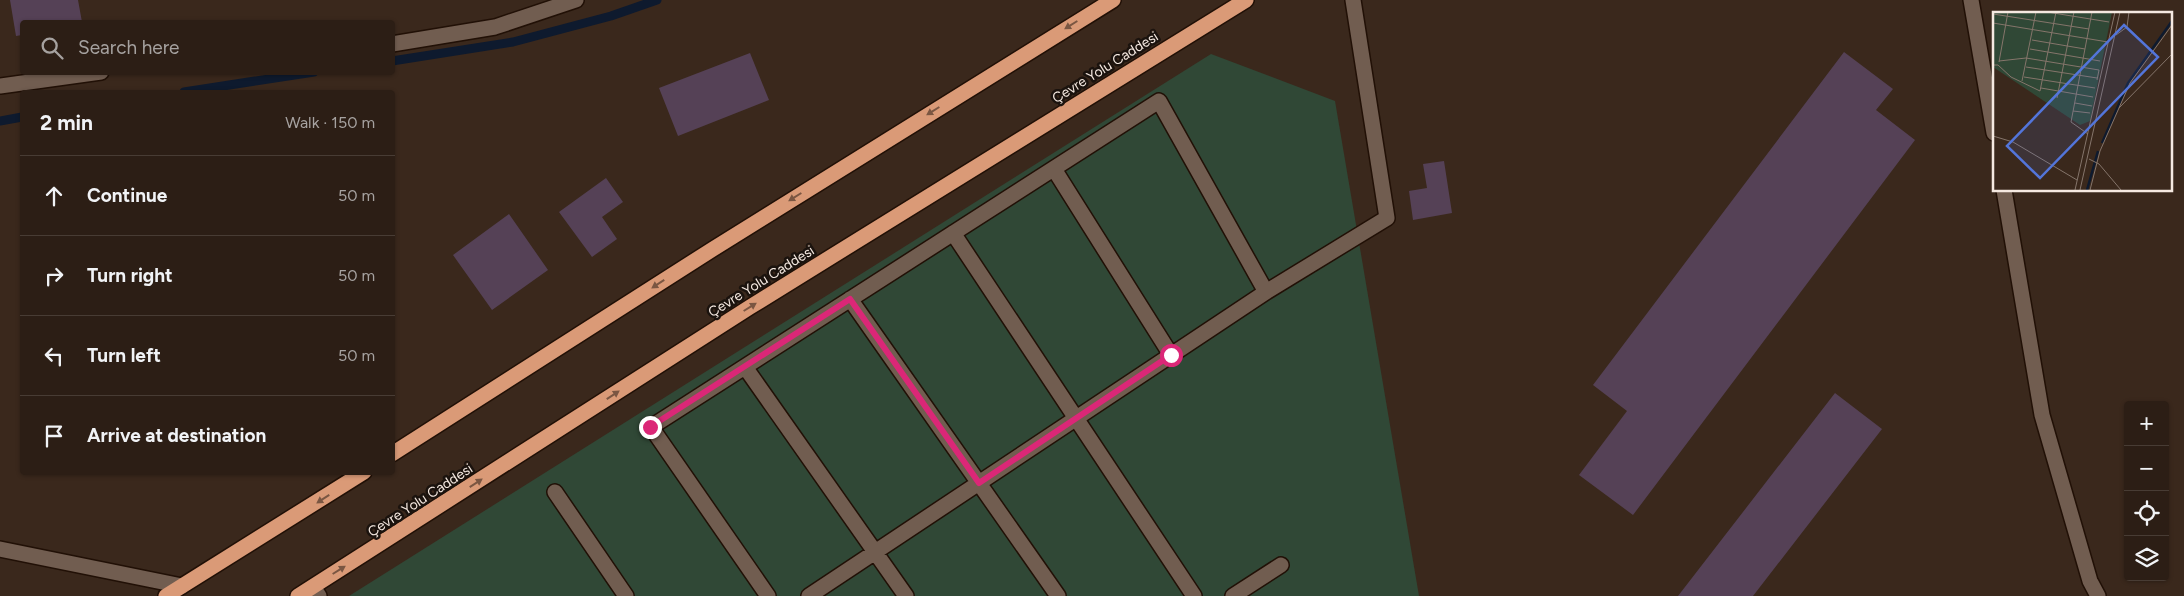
<!DOCTYPE html>
<html lang="en">
<head>
<meta charset="utf-8">
<style>
	:root { --surface:#2c1e15; --page:#34271e; --text:#f1f3f6; --muted:#a6a2a0; --line:#483c34 }
	body { margin:0; font-family:Figtree,sans-serif; background:var(--page); color:var(--text) }
	.controls { position:absolute; right:15px; bottom:15px; display:grid; overflow:hidden; border-radius:5px; box-shadow:0 1px 4px #0004 }
	.controls button { width:45px; height:45px; display:grid; place-items:center; padding:0; border:0; border-bottom:1px solid var(--line); background:var(--surface); color:var(--text); font:25px sans-serif }
	.stop { position:absolute; width:15px; height:15px; margin:-11px; border:4px solid #db2777; border-radius:50%; background:#fff }
	.stop.end { background:#db2777; border-color:#fff; box-shadow:0 1px 5px #0008 }
	.list { margin:0; padding:0; list-style:none }
	h2 { display:flex; justify-content:space-between; align-items:center; height:65px; margin:0; padding:0 20px; font-size:21px }
	h2 small { font-size:16px; font-weight:400; color:var(--muted) }
	.list li { display:grid; grid-template-columns:32px 1fr auto; gap:15px; align-items:center; box-sizing:border-box; height:80px; padding:0 20px; border-top:1px solid var(--line) }
	.list b { display:block; font-size:19px; white-space:nowrap }
	.list em { font-size:16px; font-style:normal; color:var(--muted) }
	.icon { flex:none; width:28px; height:28px; fill:none; stroke:currentColor; stroke-width:2; stroke-linecap:round; stroke-linejoin:round }
	.map { position:relative; flex:none; width:2184px; height:596px; overflow:hidden }
	.search { position:absolute; background:var(--surface); box-shadow:0 1px 4px #0004; left:20px; top:20px; width:375px; height:55px; display:flex; align-items:center; gap:12px; box-sizing:border-box; padding:0 18px; border-radius:5px; color:var(--muted); font-size:19px }
	.panel { position:absolute; background:var(--surface); box-shadow:0 1px 4px #0004; left:20px; top:90px; width:375px; height:385px; border-radius:5px }
	.map>svg:first-child { display:block }
	.green { fill:#304836 }
	.lines { fill:none; stroke-linecap:round; stroke-linejoin:round }
	.stream { stroke:#0e1a2e; stroke-width:9 }
	.building { fill:#554156 }
	.minor-casing { stroke:#211006; stroke-width:18 }
	.highway-casing { stroke:#211006; stroke-width:18 }
	.minor { stroke:#715d50; stroke-width:15 }
	.highway { stroke:#da9a77; stroke-width:15 }
	.oneway { fill:#7a5642 }
	.route { stroke:#db2777; stroke-width:6 }
	.labels { text-anchor:middle; stroke-width:5; stroke-linejoin:round; paint-order:stroke }
	.street-label { font-size:14px; fill:#f5e9e1; stroke:#1b130e }
	.inset-river { fill:none; stroke:#0e1a2e; stroke-width:2.5 }
	.inset-road { fill:none; stroke:#85756b; stroke-width:1 }
	.view { fill:#5375da; fill-opacity:0.15; stroke:#5375da; stroke-width:2.5 }
	.inset-edge { fill:none; stroke:#f5e9e1; stroke-width:2.5 }
</style>
</head>
<body>
<div class="map">
<svg width="2184" height="596" viewBox="0 0 2184 596">
	<rect width="100%" height="100%" fill="#3a281c"/>
	<path class="green" d="M1211,54L1335,101L1419,596H349Z"/>
	<g class="lines">
		<path class="stream" d="M392,61L513,42L611,16L657,0
			M184,92L314,72
			M0,121L22,117"/>
	</g>
	<path class="building" d="M10,0H78L82,22H22V35L16,36Z
		M1844,52L1893,89L1876,110L1915,140L1633,515L1579,475L1627,411L1593,385Z
		M750,53L769,100L678,136L659,88Z
		M1444,161L1452,213L1413,220L1409,191L1427,188L1423,164Z
		M606,178L623,202L602,217L617,239L592,257L559,212Z
		M509,214L548,270L492,310L453,255Z
		M1835,393L1882,429L1753,596H1678Z"/>
	<g class="lines">
		<g class="minor-casing">
			<path id="minor" d="M1971,0L1994,133
				M392,44L495,27L576,0
				M0,86L101,72
				M1054,169L1171,355
				M2004,190L2042,415L2090,581L2098,596
				M953,233L1194,596
				M850,299L1058,596
				M745,367L906,596
				M555,492L626,596
				M0,549L182,586
				M313,587L319,596
				M768,596L651,427L1159,101L1266,292
				M809,596L1266,292L1387,218L1353,0
				M1233,596L1281,565"/>
		</g>
		<g class="highway-casing">
			<path id="highway" d="M392,454L713,249L1113,0
				M166,596L364,472
				M298,596L750,307L1246,0"/>
		</g>
		<use href="#minor" class="minor"/>
		<use href="#highway" class="highway"/>
	</g>
	<defs><path id="oneway-solid" d="M-6-.8H1V-3.2L6.5 0L1 3.2V.8H-6Z" transform="scale(1.25)"/></defs>
	<g class="oneway">
		<use href="#oneway-solid" transform="translate(1071 25) rotate(148)"/>
		<use href="#oneway-solid" transform="translate(933 111) rotate(148)"/>
		<use href="#oneway-solid" transform="translate(795 197) rotate(148)"/>
		<use href="#oneway-solid" transform="translate(658 284) rotate(147)"/>
		<use href="#oneway-solid" transform="translate(750 307) rotate(-32)"/>
		<use href="#oneway-solid" transform="translate(613 395) rotate(-33)"/>
		<use href="#oneway-solid" transform="translate(476 483) rotate(-33)"/>
		<use href="#oneway-solid" transform="translate(323 499) rotate(147)"/>
		<use href="#oneway-solid" transform="translate(339 570) rotate(-32)"/>
	</g>
	<g class="lines">
		<path class="route" d="M650,427L850,299L979,483L1171,355"/>
	</g>
	<g class="labels">
		<g class="street-label">
			<text transform="translate(1105 67) rotate(-32)" y="5">Çevre Yolu Caddesi</text>
			<text transform="translate(761 281) rotate(-32)" y="5">Çevre Yolu Caddesi</text>
			<text transform="translate(420 500) rotate(-33)" y="5">Çevre Yolu Caddesi</text>
		</g>
	</g>
	<g transform="translate(1993 12)">
		<rect width="179" height="179" fill="#3a281c"/>
		<path d="M0,0H119L97,109L87,113L0,55Z" fill="#304836"/>
		<path class="inset-river" d="M109,131L135,71L179,9M94,178L105,139"/>
		<path class="inset-road" d="M54,0L116,10M0,2L96,17M0,11L115,30M123,23L134,15L136,0M39,28L92,37M37,37L107,49M6,49L33,46L106,58L104,68M6,50L15,0M0,53H5L18,65L47,79L63,0M33,55L104,66M31,65L102,76M29,69L43,0M48,76L100,85M64,86L81,0M82,91L99,94M126,96L179,42M80,99L97,101M95,122L78,110L99,0M0,124L20,130L84,168M96,147L106,152L128,178M82,178L122,0M87,178L127,0M97,178L107,139L137,71L179,13"/>
		<path class="view" d="M131,13L165,45L47,166L14,134Z"/>
		<rect width="179" height="179" class="inset-edge"/>
	</g>
</svg>
<div class="controls">
<button>+</button>
<button>−</button>
<button><svg class="icon" aria-label="locate" viewBox="0 0 24 24"><circle cx="12" cy="12" r="6"/><path d="M12 2v4M12 18v4M2 12h4M18 12h4"/></svg></button>
<button><svg class="icon" aria-label="layers" viewBox="0 0 24 24"><path d="M12 4l9 5-9 5-9-5zM3 14l9 5 9-5"/></svg></button>
</div>
<div class="stop" style="left:1171px;top:355px"></div>
<div class="stop end" style="left:650px;top:427px"></div>
<div class="search"><svg class="icon" aria-label="search" viewBox="0 0 24 24"><circle cx="10" cy="10" r="6"/><path d="M15 15l6 6"/></svg>Search here</div>
<section class="panel">
<h2>2 min<small>Walk · 150 m</small></h2>
<ul class="list">
<li><svg class="icon" aria-label="ahead" viewBox="0 0 24 24"><path d="M12 20V5M6 11l6-6 6 6"/></svg><div><b>Continue</b></div><em>50 m</em></li>
<li><svg class="icon" aria-label="right" viewBox="0 0 24 24"><path d="M7 20v-9h11M14 6l5 5-5 5"/></svg><div><b>Turn right</b></div><em>50 m</em></li>
<li><svg class="icon" aria-label="left" viewBox="0 0 24 24"><path d="M17 20v-9H6M10 6l-5 5 5 5"/></svg><div><b>Turn left</b></div><em>50 m</em></li>
<li><svg class="icon" aria-label="arrive" viewBox="0 0 24 24"><path d="M6 21V4h12l-3 4 3 4H6"/></svg><div><b>Arrive at destination</b></div></li>
</ul>
</section>
</div>
</body>
</html>
